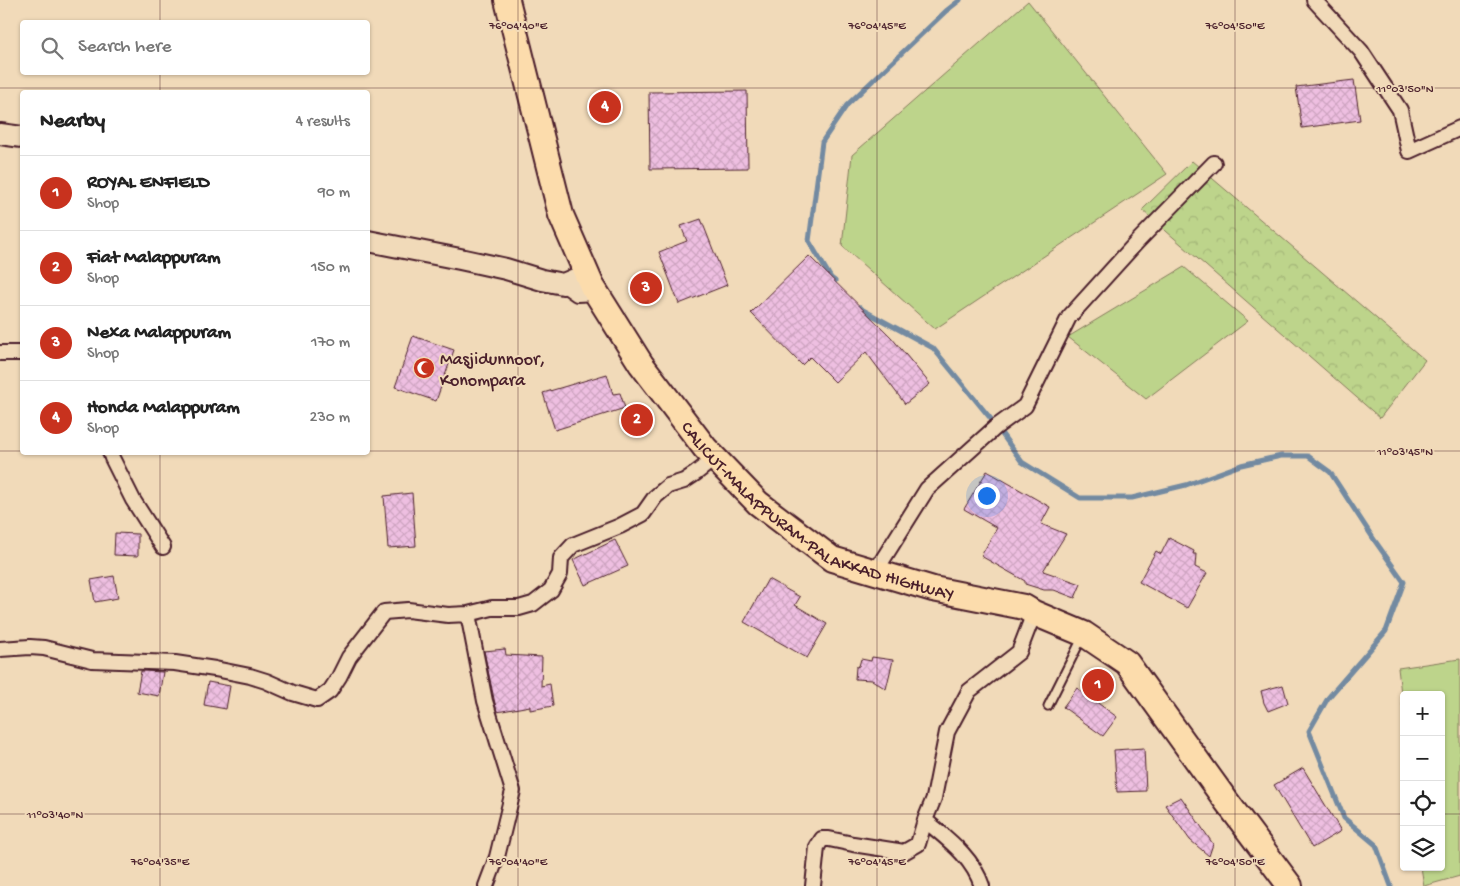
<!DOCTYPE html>
<html lang="en">
<head>
<meta charset="utf-8">
<style>
	:root { --surface:#fff; --page:#f6f6f6; --text:#222; --muted:#767676; --line:#e0e0e0; --accent:#c8321e }
	body { margin:0; font-family:"Gochi Hand",sans-serif; background:var(--page); color:var(--text) }
	.controls { position:absolute; right:15px; bottom:15px; display:grid; overflow:hidden; border-radius:5px; box-shadow:0 1px 4px #0004 }
	.controls button { width:45px; height:45px; display:grid; place-items:center; padding:0; border:0; border-bottom:1px solid var(--line); background:var(--surface); color:var(--text); font:25px sans-serif }
	.you { position:absolute; left:986px; top:495px; width:18px; height:18px; margin:-12px; border:4px solid #fff; border-radius:50%; background:#1a73e8; box-shadow:0 0 0 8px #1a73e833 }
	.badge { display:grid; place-items:center; width:32px; height:32px; border-radius:50%; background:var(--accent); color:#fff; font-size:16px; font-weight:700 }
	.pin { position:absolute; translate:-50% -50%; border:2px solid #fff; box-shadow:0 1px 5px #0006 }
	.list { margin:0; padding:0; list-style:none }
	h2 { display:flex; justify-content:space-between; align-items:center; height:65px; margin:0; padding:0 20px; font-size:21px }
	h2 small { font-size:16px; font-weight:400; color:var(--muted) }
	.list li { display:grid; grid-template-columns:32px 1fr auto; gap:15px; align-items:center; box-sizing:border-box; height:75px; padding:0 20px; border-top:1px solid var(--line) }
	.list b { display:block; font-size:19px; white-space:nowrap }
	.list p { margin:0; font-size:16px; white-space:nowrap; color:var(--muted) }
	.list em { font-size:16px; font-style:normal; color:var(--muted) }
	.icon { flex:none; width:28px; height:28px; fill:none; stroke:currentColor; stroke-width:2; stroke-linecap:round; stroke-linejoin:round }
	.map { position:relative; flex:none; width:1460px; height:886px; overflow:hidden }
	.search { position:absolute; background:var(--surface); box-shadow:0 1px 4px #0004; left:20px; top:20px; width:350px; height:55px; display:flex; align-items:center; gap:12px; box-sizing:border-box; padding:0 18px; border-radius:5px; color:var(--muted); font-size:19px }
	.panel { position:absolute; background:var(--surface); box-shadow:0 1px 4px #0004; left:20px; top:90px; width:350px; height:365px; border-radius:5px }
	.map>svg:first-child { display:block }
	.green { fill:#bdd48b; stroke:#847a5b }
	.forest { fill:url(#forest-crowns); stroke:#847a5b }
	.lines { fill:none; stroke-linecap:round; stroke-linejoin:round }
	.stream { stroke:#738aa1; stroke-width:5 }
	.building { fill:url(#building-cross-hatch); stroke:#4a1f2b }
	.service-casing { stroke:#4a1f2b; stroke-width:11 }
	.minor-casing { stroke:#4a1f2b; stroke-width:18 }
	.secondary-casing { stroke:#4a1f2b; stroke-width:24 }
	.trunk-casing { stroke:#4a1f2b; stroke-width:28 }
	.service { stroke:#f1dab9; stroke-width:7 }
	.minor { stroke:#f1dab9; stroke-width:14 }
	.secondary { stroke:#f1dab9; stroke-width:20 }
	.trunk { stroke:#fcdcac; stroke-width:24 }
	.ticks { fill:none; stroke:#4a1f2b; stroke-width:1; stroke-opacity:0.45 }
	.labels { text-anchor:middle; stroke-width:4; stroke-linejoin:round; paint-order:stroke }
	.poi-label { font-size:18px; fill:#4a1f2b; stroke:#f1dab9; text-anchor:start }
	.street-label { font-size:18px; fill:#4a1f2b; stroke:#f1dab9 }
	.ticks-label { font-size:12px; text-anchor:middle; fill:#4a1f2b; stroke:#f1dab9; stroke-width:4; stroke-linejoin:round; paint-order:stroke }
</style>
</head>
<body>
<div class="map">
<svg width="1460" height="886" viewBox="0 0 1460 886">
	<defs>
		<pattern id="forest-crowns" width="20" height="18" patternUnits="userSpaceOnUse" patternTransform="scale(1.25)"><rect width="20" height="18" fill="#bdd48b"/><path d="M2 6a3 3 0 1 1 6 0M12 15a3 3 0 1 1 6 0" fill="none" stroke="#a4b678"/></pattern>
		<pattern id="building-cross-hatch" width="8" height="8" patternUnits="userSpaceOnUse" patternTransform="scale(1.25)"><rect width="8" height="8" fill="#eebfe1"/><path d="M0 0l8 8M0 8l8-8" fill="none" stroke="#cea4c1"/></pattern>
	</defs>
	<rect width="100%" height="100%" fill="#f1dab9"/>
	<filter id="ink" filterUnits="userSpaceOnUse"><feTurbulence type="fractalNoise" baseFrequency=".02" numOctaves="2"/><feDisplacementMap in="SourceGraphic" scale="10" xChannelSelector="R" yChannelSelector="G"/><feConvolveMatrix kernelMatrix="1 2 1 2 8 2 1 2 1" color-interpolation-filters="sRGB"/></filter>
	<g filter="url(#ink)">
		<path class="green" d="M1028,1L1167,174L935,329L842,246L852,155Z
			M1184,267L1248,321L1146,399L1068,337Z
			M1460,659V876L1424,886L1421,867H1441V695H1404V719L1398,668Z"/>
		<path class="forest" d="M1192,161L1425,360L1380,418L1142,210Z"/>
		<g class="lines">
			<path class="stream" d="M835,281L831,278L809,241L822,142L847,105L946,11L960,0
				M860,307L863,310L933,348L991,419L1022,462L1080,498H1132L1186,485L1241,465L1281,456H1308L1330,472L1375,541L1404,582L1386,631L1328,698L1309,731L1344,818L1376,845L1391,886"/>
		</g>
		<path class="building" d="M1354,80L1360,120L1302,128L1296,87Z
			M747,91L748,168L650,169L649,92Z
			M701,219L727,285L679,304L659,252L687,241L681,226Z
			M809,256L891,337L930,384L905,404L866,352L835,382L810,357L802,365L751,313Z
			M413,336L454,350L436,401L395,387Z
			M607,374L613,394L620,393L625,408L555,430L543,393Z
			M987,471L1050,507L1041,524L1066,534L1043,571L1081,584L1075,598L1054,590H1044L1025,584V581L981,556L997,528L964,509Z
			M412,493L416,546L388,548L384,496Z
			M115,533L138,534V556L114,555Z
			M1169,538L1194,551L1193,554H1196L1195,567L1207,573L1187,608L1139,582L1156,551L1161,554Z
			M615,540L628,566L585,585L573,560Z
			M114,576L118,598L95,602L91,580Z
			M768,579L800,597L795,605L827,624L807,658L744,622Z
			M505,649L506,655L542,657L541,686L550,684L553,706L530,710V706L497,712L494,699L484,651Z
			M872,657L893,660L886,689L872,680L855,679L856,667L859,666L861,659L871,661Z
			M141,671L163,672L159,696L137,692Z
			M208,682L230,686L226,709L204,705Z
			M1283,685L1288,703L1268,711L1264,703L1261,691Z
			M1077,688L1117,717L1103,736L1063,707Z
			M1144,748L1146,791L1117,792L1114,750Z
			M1303,768L1341,831L1312,848L1274,785Z
			M1181,797L1213,844L1209,856L1190,840L1165,805Z"/>
		<g class="lines">
			<g class="service-casing">
				<path id="service" d="M1048,706L1083,636"/>
			</g>
			<g class="minor-casing">
				<path id="minor" d="M1314,0L1361,51L1400,110L1409,151L1460,128
					M563,284L577,294L597,293
					M0,353H22
					M110,452L112,458L133,500L163,547
					M875,572L927,489L996,427L1025,406L1069,317L1137,242L1214,163
					M468,614L485,701L513,791L497,857L486,886
					M0,649L30,647L44,648L92,660L175,663L215,669L250,676L266,681L293,693L317,700L330,691L339,677L349,657L384,612L408,610L448,615L468,614L492,608H519L533,604L551,590L560,574L561,558L573,545L620,526L643,514L655,497L668,486L684,481L696,473L715,458
					M925,820C947,839 972,856 982,886
					M813,886L817,847L822,839H829L853,844L904,852L918,844L925,820L934,798L947,732L969,691L1019,652L1034,613"/>
			</g>
			<g class="secondary-casing">
				<path id="secondary" d="M0,134L22,137
					M368,241L460,259L506,269L542,280L563,284L587,274"/>
			</g>
			<g class="trunk-casing">
				<g id="trunk">
					<path id="s1" d="M507,0L561,215L592,286L641,364L705,448L758,503L832,559L933,589L1024,607L1034,613L1084,634L1127,663L1227,802L1290,886"/>
				</g>
			</g>
			<use href="#service" class="service"/>
			<use href="#minor" class="minor"/>
			<use href="#secondary" class="secondary"/>
			<use href="#trunk" class="trunk"/>
		</g>
	</g>
	<path class="ticks" d="M160,0V22M518,0V886M877,0V886M1235,0V886M160,72V92M0,88H1460M0,451H22M368,451H1460M160,452V886M0,814H1404M1441,814H1460"/>
	<defs>
		<g id="mosque-disc" transform="scale(1.125)"><circle r="9.5" fill="#c8321e" stroke="#f1dab9"/><path d="M3.5-4.9A6 6 0 1 0 3.5 4.9A5 5 0 1 1 3.5-4.9Z" fill="#fff"/></g>
	</defs>
	<g fill-rule="evenodd">
		<use href="#mosque-disc" x="424" y="368"/>
	</g>
	<g class="labels">
		<g class="poi-label">
			<text x="440" y="364">Masjidunnoor,<tspan x="440" dy="21">Konompara</tspan></text>
		</g>
		<g class="street-label">
			<text dy="6" stroke="none"><textPath href="#s1" startOffset="629">CALICUT-MALAPPURAM-PALAKKAD HIGHWAY</textPath></text>
		</g>
	</g>
	<g class="ticks-label">
		<text x="518" y="29">76°04'40"E</text>
		<text x="877" y="29">76°04'45"E</text>
		<text x="1235" y="29">76°04'50"E</text>
		<text x="1405" y="92">11°03'50"N</text>
		<text x="1405" y="455">11°03'45"N</text>
		<text x="55" y="818">11°03'40"N</text>
		<text x="160" y="865">76°04'35"E</text>
		<text x="518" y="865">76°04'40"E</text>
		<text x="877" y="865">76°04'45"E</text>
		<text x="1235" y="865">76°04'50"E</text>
	</g>
</svg>
<div class="controls">
<button>+</button>
<button>−</button>
<button><svg class="icon" aria-label="locate" viewBox="0 0 24 24"><circle cx="12" cy="12" r="6"/><path d="M12 2v4M12 18v4M2 12h4M18 12h4"/></svg></button>
<button><svg class="icon" aria-label="layers" viewBox="0 0 24 24"><path d="M12 4l9 5-9 5-9-5zM3 14l9 5 9-5"/></svg></button>
</div>
<div class="you"></div>
<div class="pin badge" style="left:1098px;top:685px">1</div>
<div class="pin badge" style="left:637px;top:420px">2</div>
<div class="pin badge" style="left:646px;top:288px">3</div>
<div class="pin badge" style="left:605px;top:107px">4</div>
<div class="search"><svg class="icon" aria-label="search" viewBox="0 0 24 24"><circle cx="10" cy="10" r="6"/><path d="M15 15l6 6"/></svg>Search here</div>
<section class="panel">
<h2>Nearby<small>4 results</small></h2>
<ul class="list">
<li><span class="badge">1</span><div><b>ROYAL ENFIELD</b><p>Shop</p></div><em>90 m</em></li>
<li><span class="badge">2</span><div><b>Fiat Malappuram</b><p>Shop</p></div><em>150 m</em></li>
<li><span class="badge">3</span><div><b>Nexa Malappuram</b><p>Shop</p></div><em>170 m</em></li>
<li><span class="badge">4</span><div><b>Honda Malappuram</b><p>Shop</p></div><em>230 m</em></li>
</ul>
</section>
</div>
</body>
</html>
